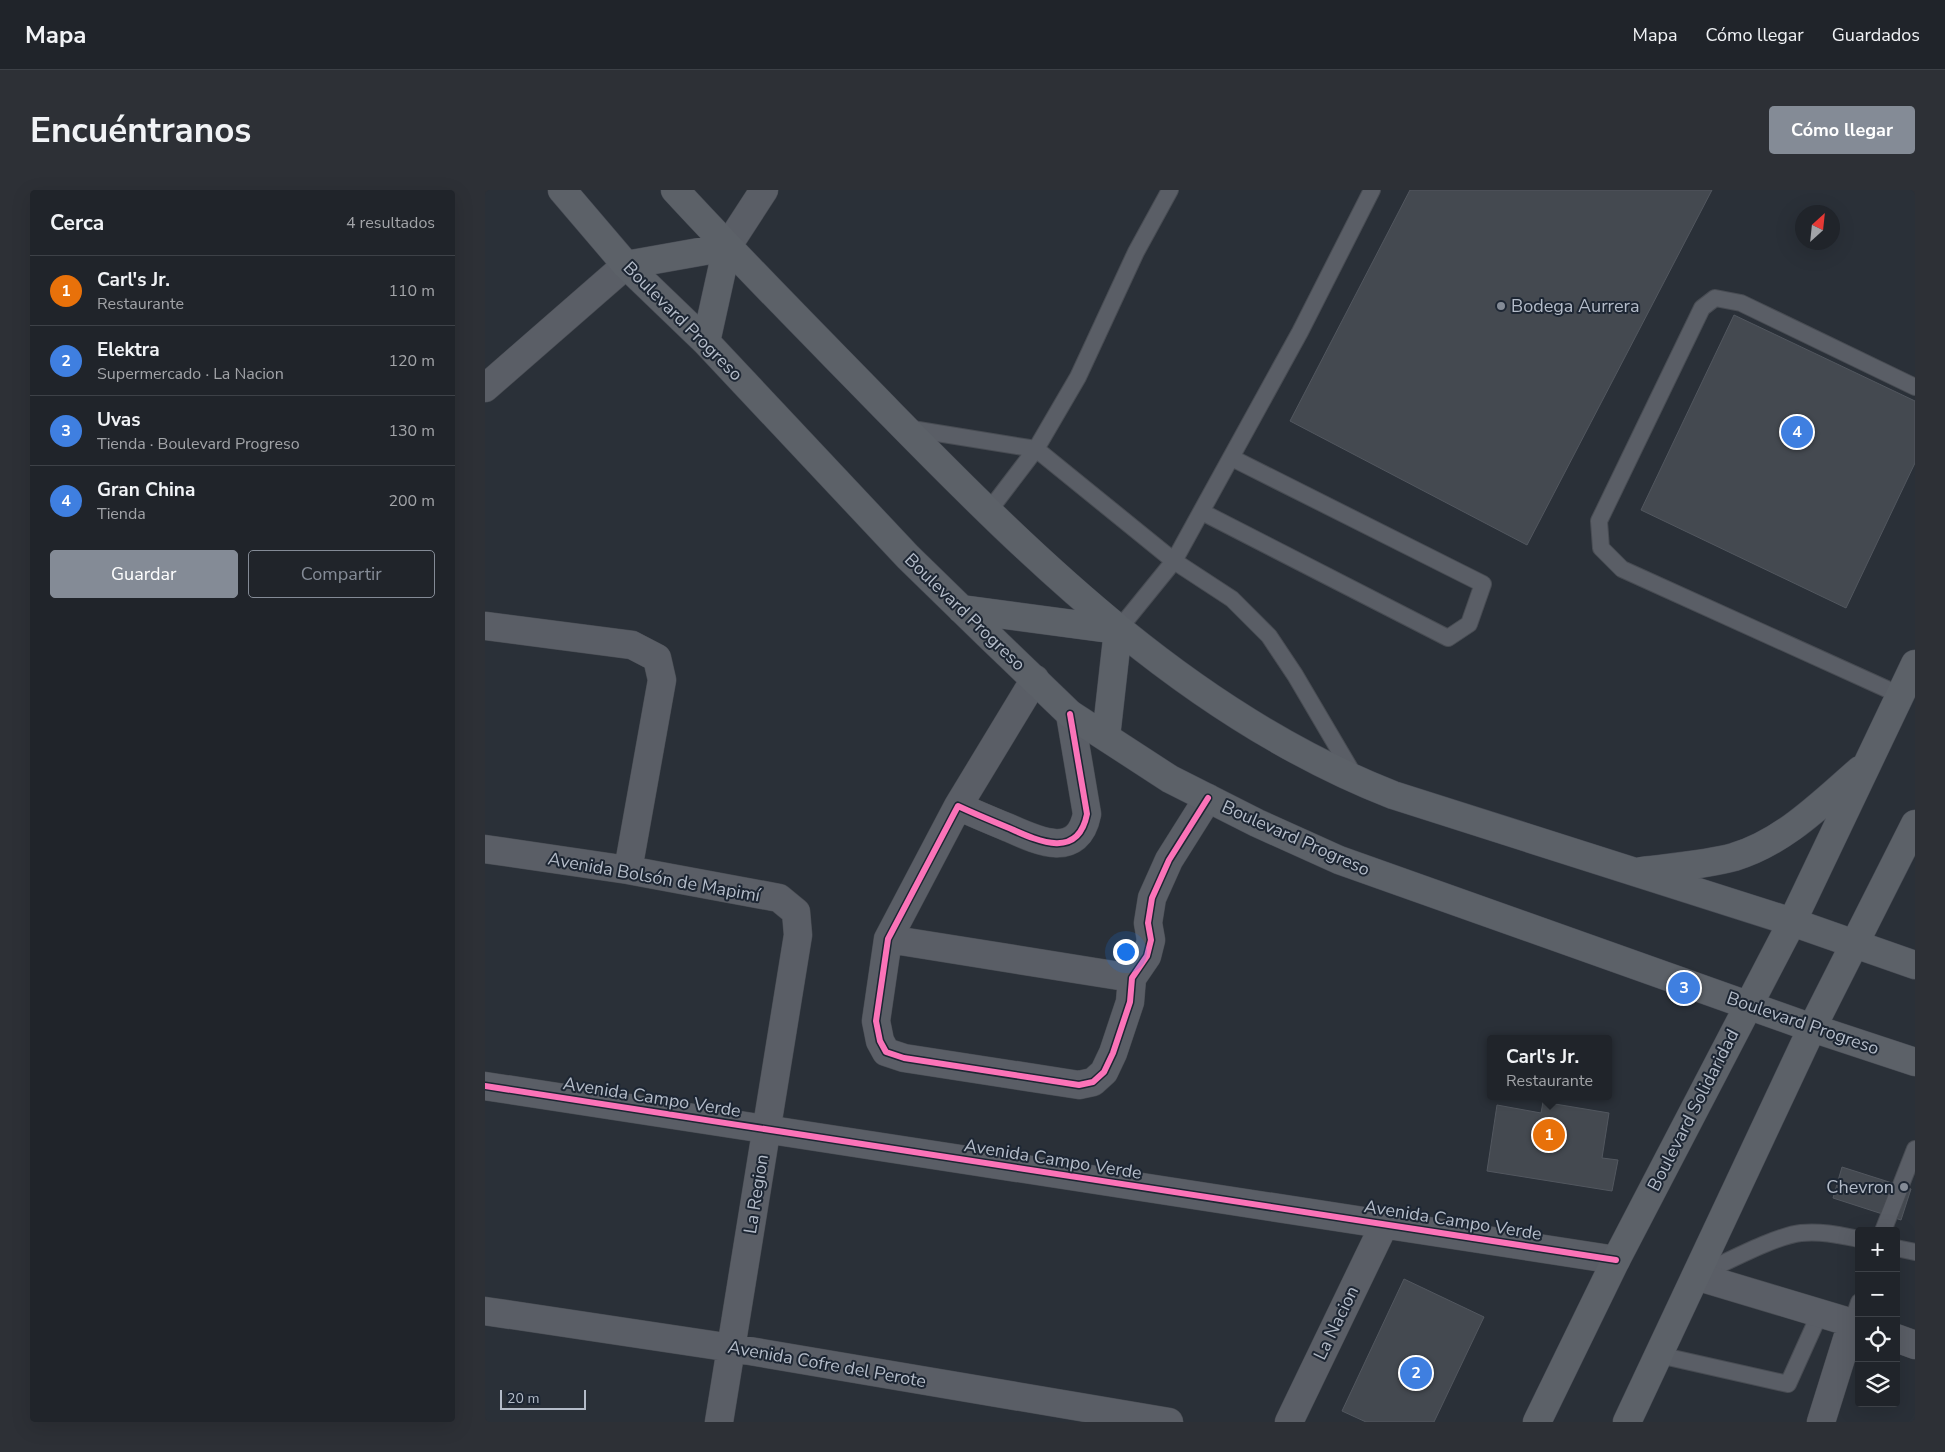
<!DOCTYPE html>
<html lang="es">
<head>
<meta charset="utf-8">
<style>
	:root { --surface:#20242a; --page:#2d3036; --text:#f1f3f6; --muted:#a2a4a8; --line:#3d4147; --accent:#848b96 }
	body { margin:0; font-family:"Nunito Sans",sans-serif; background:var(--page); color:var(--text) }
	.controls { position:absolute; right:15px; bottom:15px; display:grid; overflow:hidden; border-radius:5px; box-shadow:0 5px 20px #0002 }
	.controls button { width:45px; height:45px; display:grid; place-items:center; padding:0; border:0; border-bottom:1px solid var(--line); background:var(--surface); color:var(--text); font:25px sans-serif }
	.compass { position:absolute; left:1310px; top:15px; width:45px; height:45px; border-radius:50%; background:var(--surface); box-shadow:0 5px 20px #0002; rotate:27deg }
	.scale { position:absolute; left:15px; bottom:12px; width:86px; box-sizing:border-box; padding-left:5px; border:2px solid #b4bcc9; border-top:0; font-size:14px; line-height:18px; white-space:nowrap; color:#b4bcc9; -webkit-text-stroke:4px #1d2633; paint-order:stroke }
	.you { position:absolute; left:640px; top:761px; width:18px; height:18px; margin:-12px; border:4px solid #fff; border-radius:50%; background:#1a73e8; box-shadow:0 0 0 8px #1a73e833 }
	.badge { display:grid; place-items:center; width:32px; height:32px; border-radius:50%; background:var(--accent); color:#fff; font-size:16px; font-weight:700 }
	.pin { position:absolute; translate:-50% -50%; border:2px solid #fff; box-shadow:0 1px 5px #0006 }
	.popup { position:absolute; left:1002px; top:845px; width:125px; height:65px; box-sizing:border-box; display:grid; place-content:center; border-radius:5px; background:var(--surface); filter:drop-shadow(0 1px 4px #0005); font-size:16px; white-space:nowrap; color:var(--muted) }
	.popup b { font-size:19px; color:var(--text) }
	.popup::after { content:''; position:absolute; left:50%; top:100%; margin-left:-10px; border:10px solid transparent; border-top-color:var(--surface) }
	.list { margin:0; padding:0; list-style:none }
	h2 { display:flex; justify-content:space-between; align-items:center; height:65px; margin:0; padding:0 20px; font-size:21px }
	h2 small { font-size:16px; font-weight:400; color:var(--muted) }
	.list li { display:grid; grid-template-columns:32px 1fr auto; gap:15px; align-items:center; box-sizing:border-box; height:70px; padding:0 20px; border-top:1px solid var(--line) }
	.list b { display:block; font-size:19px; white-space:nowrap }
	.list p { margin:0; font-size:16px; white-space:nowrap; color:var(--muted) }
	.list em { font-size:16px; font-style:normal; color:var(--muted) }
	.actions { display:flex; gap:10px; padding:15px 20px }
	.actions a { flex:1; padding:11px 0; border:1px solid var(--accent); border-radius:5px; text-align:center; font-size:18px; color:var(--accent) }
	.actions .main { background:var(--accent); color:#fff }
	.icon { flex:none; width:28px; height:28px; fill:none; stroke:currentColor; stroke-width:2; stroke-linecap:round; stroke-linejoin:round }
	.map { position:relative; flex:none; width:1430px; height:1232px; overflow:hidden; border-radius:5px }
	header { display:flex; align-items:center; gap:30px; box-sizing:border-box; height:70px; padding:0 25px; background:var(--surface); border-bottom:1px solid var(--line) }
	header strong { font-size:24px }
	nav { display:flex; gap:28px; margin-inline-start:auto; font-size:18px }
	.intro { display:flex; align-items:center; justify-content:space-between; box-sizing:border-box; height:120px; padding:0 30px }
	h1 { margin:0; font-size:35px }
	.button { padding:12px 22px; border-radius:5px; background:var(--accent); color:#fff; font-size:18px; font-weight:700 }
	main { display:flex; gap:30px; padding:0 30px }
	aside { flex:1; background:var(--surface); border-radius:5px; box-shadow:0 5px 20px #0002 }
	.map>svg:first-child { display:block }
	.building { fill:#444950; stroke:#52575f }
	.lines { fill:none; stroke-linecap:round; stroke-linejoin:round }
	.lane-casing { stroke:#484c53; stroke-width:18 }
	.street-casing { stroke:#484c53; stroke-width:29 }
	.primary-casing { stroke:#484c55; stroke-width:29 }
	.lane { stroke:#5a5e66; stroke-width:16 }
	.street { stroke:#5a5e66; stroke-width:28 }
	.primary { stroke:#5c6168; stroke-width:28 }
	.cycleway-casing { stroke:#1d2633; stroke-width:9 }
	.cycleway { stroke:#fb73b8; stroke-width:6 }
	.poi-dot { fill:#848b96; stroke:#1d2633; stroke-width:2 }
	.labels { text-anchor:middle; stroke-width:4; stroke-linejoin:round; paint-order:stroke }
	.poi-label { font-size:18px; fill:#b4bcc9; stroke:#1d2633; text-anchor:start }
	.street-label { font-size:18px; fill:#b4bcc9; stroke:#1d2633 }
</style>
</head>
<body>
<header>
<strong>Mapa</strong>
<nav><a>Mapa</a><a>Cómo llegar</a><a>Guardados</a></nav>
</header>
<div class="intro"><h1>Encuéntranos</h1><a class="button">Cómo llegar</a></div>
<main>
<aside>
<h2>Cerca<small>4 resultados</small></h2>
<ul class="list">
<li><span class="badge" style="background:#e8710a">1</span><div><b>Carl's Jr.</b><p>Restaurante</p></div><em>110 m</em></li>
<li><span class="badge" style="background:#3f7fe0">2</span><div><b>Elektra</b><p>Supermercado · La Nacion</p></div><em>120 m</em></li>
<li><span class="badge" style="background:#3f7fe0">3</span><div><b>Uvas</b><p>Tienda · Boulevard Progreso</p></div><em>130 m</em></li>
<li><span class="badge" style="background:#3f7fe0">4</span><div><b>Gran China</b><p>Tienda</p></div><em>200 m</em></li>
</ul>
<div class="actions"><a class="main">Guardar</a><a>Compartir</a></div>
</aside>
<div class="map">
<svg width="1430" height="1232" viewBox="0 0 1430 1232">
	<rect width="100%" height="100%" fill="#2a3038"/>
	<path class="building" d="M925,0H1227L1042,355L805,231Z
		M1249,125L1430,211V273L1361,418L1156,320Z
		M1058,912L1124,923L1117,968L1133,970L1127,1001L1002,981L1012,915L1056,923Z
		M1357,977L1426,999L1416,1030L1348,1008Z
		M919,1089L999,1127L949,1232H881L857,1221Z"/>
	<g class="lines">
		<g class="lane-casing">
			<path id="lane" d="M421,238L551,259L689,371L747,409L784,446L810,485L870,587
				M503,322L551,259L593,187L651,62L685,0
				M717,322L963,448L984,434L998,394L747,268
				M633,440L689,371L815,142L887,0
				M1415,505L1137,379L1116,358L1114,331L1217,118L1230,108L1256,113L1430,197
				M1398,1041L1430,959
				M1411,1058L1430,1062
				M1211,1086C1238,1074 1289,1046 1316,1043C1336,1041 1354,1045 1374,1049
				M1367,1133L1374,1112
				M1174,1165L1303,1194L1335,1123"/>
		</g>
		<g class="street-casing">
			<path id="street" d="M242,57L279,0
				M0,198L141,75
				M0,436L147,455L172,468L177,490L143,680
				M585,524L602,624C593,670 553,651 524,638C507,631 490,624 473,616L403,749L391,831L395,851L401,862L419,868L594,895L608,892L619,882L628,863L645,812L647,788L662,766L666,750L663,733L667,708L684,670L723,608
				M473,616L550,489
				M0,659L143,680L294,708L311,722L313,745L234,1232
				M403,749L647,788
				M0,896L1131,1070
				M1211,1086L1374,1135
				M0,1121L247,1158L684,1232
				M1411,1148L1430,1155
				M804,1232L899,1035
				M1336,1232L1367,1133"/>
		</g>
		<g class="primary-casing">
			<path id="primary" d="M77,0L141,75L221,152L423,367L502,444L585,524L685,589L772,633L854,670L1327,838L1430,872
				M190,0C260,76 333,149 405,223C553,374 708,527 908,605L1307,732L1430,775
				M141,75L242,57
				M221,152L242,57
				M476,419L633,440L621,547
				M1157,681C1187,677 1220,675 1249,667C1299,652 1337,613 1375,580
				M1052,1232L1131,1070L1307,732L1430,474
				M1142,1232L1327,838L1430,634"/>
		</g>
		<use href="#lane" class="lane"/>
		<use href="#street" class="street"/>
		<use href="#primary" class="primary"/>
		<g class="cycleway-casing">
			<path id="cycleway" d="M585,524L602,624C593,670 553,651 524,638C507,631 490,624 473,616L403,749L391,831L395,851L401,862L419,868L594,895L608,892L619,882L628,863L645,812L647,788L662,766L666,750L663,733L667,708L684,670L723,608
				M0,896L1131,1070"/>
		</g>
		<use href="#cycleway" class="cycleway"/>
	</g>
	<g class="poi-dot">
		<circle cx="1016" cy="116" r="5"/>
		<circle cx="1419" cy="997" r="5"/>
	</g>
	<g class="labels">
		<g class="poi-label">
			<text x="1026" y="122">Bodega Aurrera</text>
			<text x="1409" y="1003" text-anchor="end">Chevron</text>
		</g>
		<g class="street-label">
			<text transform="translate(198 131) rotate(45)" y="6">Boulevard Progreso</text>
			<text transform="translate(480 422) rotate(44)" y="6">Boulevard Progreso</text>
			<text transform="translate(811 648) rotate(24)" y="6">Boulevard Progreso</text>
			<text transform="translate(169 687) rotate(10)" y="6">Avenida Bolsón de Mapimí</text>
			<text transform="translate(1318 833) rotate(19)" y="6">Boulevard Progreso</text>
			<text transform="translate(167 907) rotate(9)" y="6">Avenida Campo Verde</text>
			<text transform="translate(1208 920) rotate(-63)" y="6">Boulevard Solidaridad</text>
			<text transform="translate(568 969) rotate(9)" y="6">Avenida Campo Verde</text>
			<text transform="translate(271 1004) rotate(-81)" y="6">La Region</text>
			<text transform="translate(968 1030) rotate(9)" y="6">Avenida Campo Verde</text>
			<text transform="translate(851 1133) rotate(-64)" y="6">La Nacion</text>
			<text transform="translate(342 1174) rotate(10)" y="6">Avenida Cofre del Perote</text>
		</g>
	</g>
</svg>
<div class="controls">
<button>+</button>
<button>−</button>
<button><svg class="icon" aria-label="locate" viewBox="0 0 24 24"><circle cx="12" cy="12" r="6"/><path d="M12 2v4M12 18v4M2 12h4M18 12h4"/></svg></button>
<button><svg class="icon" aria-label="layers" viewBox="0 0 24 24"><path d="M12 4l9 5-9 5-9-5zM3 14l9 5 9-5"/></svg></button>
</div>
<svg class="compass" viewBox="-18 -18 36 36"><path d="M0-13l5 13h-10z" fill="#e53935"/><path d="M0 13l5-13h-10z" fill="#a2a4a8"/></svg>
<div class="scale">20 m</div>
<div class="you"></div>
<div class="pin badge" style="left:1064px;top:945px;background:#e8710a">1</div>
<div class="popup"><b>Carl's Jr.</b>Restaurante</div>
<div class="pin badge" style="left:931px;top:1183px;background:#3f7fe0">2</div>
<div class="pin badge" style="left:1199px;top:798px;background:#3f7fe0">3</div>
<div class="pin badge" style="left:1312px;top:242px;background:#3f7fe0">4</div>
</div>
</main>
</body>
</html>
